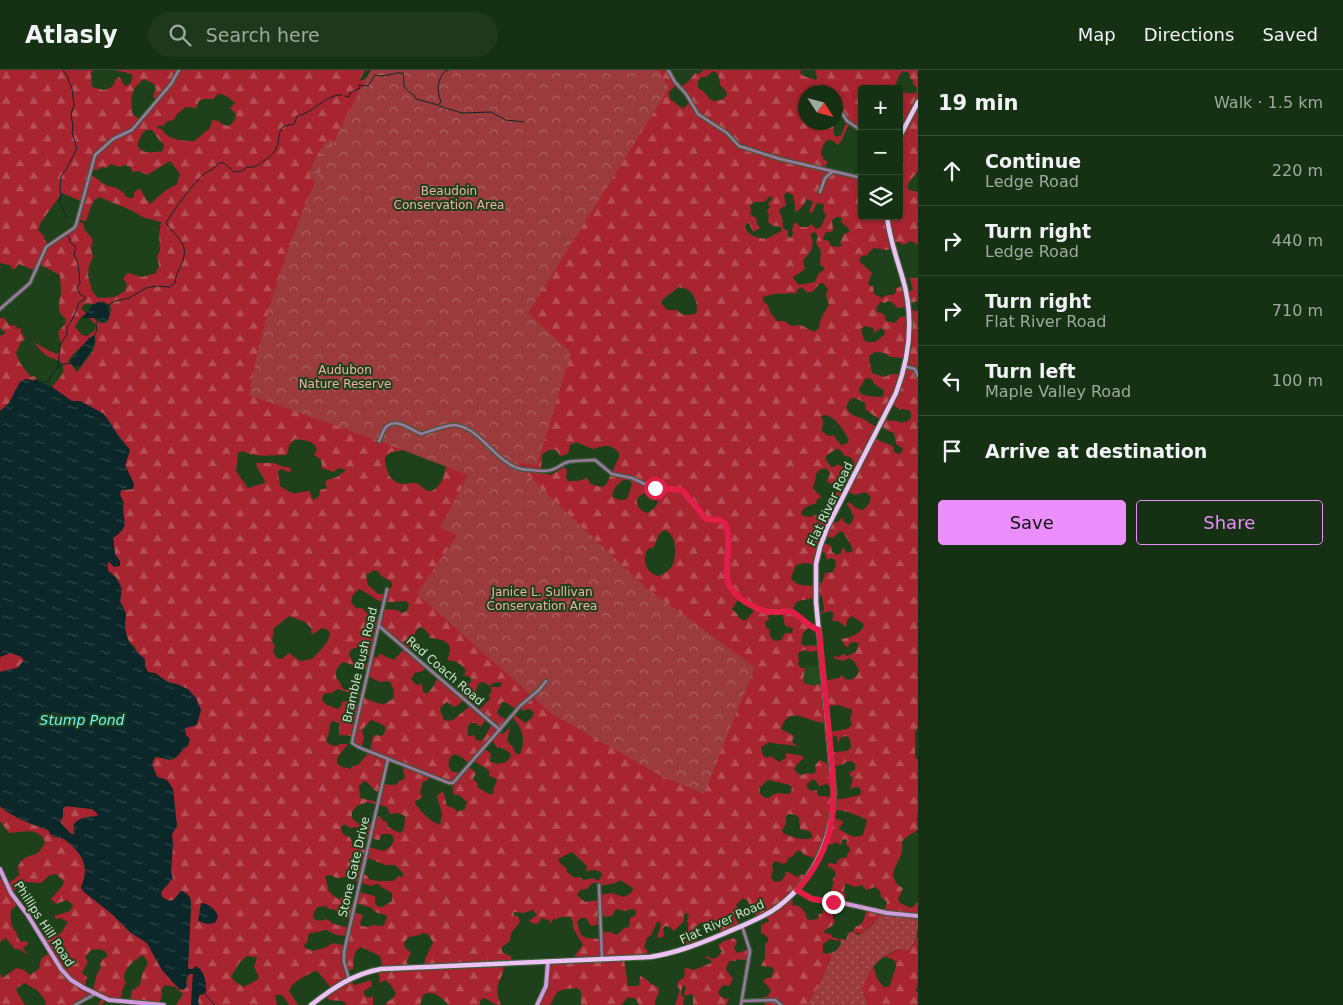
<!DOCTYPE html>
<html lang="en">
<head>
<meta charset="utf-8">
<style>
	:root { --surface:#163014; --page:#1f381d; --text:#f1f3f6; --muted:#9ea9a0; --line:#354b34; --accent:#eb8dfb }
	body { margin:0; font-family:"DejaVu Sans",sans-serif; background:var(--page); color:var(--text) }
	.controls { position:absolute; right:15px; top:15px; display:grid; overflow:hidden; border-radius:5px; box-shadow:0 1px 4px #0004 }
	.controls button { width:45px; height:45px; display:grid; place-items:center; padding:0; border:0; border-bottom:1px solid var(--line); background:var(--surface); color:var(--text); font:25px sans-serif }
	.compass { position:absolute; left:798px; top:15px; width:45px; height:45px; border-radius:50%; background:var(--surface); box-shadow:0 1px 4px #0004; rotate:126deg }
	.stop { position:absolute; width:15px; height:15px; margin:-11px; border:4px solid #e11d48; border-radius:50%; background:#fff }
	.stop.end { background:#e11d48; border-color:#fff; box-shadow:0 1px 5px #0008 }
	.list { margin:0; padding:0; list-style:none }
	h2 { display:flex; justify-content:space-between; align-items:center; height:65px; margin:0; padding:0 20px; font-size:21px }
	h2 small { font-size:16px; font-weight:400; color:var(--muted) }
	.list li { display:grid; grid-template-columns:32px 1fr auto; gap:15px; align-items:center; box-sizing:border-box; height:70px; padding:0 20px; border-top:1px solid var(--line) }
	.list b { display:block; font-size:19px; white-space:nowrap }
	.list p { margin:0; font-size:16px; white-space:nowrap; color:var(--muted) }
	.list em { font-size:16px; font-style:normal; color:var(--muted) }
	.actions { display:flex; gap:10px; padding:15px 20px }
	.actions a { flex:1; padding:11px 0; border:1px solid var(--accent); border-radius:5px; text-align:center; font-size:18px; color:var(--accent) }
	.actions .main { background:var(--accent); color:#111 }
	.icon { flex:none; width:28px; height:28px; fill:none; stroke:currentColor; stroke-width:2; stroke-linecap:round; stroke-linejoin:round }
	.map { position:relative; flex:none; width:918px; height:935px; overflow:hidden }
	header { display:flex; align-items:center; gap:30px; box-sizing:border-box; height:70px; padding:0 25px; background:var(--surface); border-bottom:1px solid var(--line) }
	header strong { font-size:24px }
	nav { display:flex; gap:28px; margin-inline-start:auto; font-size:18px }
	.search { width:350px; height:45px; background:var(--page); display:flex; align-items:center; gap:12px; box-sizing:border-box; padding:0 18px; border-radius:28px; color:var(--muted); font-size:19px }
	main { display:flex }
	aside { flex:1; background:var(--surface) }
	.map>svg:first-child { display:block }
	.built { fill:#244b1f }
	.grass { fill:url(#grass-dots) }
	.forest { fill:url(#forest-firs); fill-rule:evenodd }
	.wetland { fill:url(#wetland-marsh) }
	.park { fill:url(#park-crowns) }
	.water { fill:url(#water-ripples); fill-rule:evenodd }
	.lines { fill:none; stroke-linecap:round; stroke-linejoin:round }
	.stream { stroke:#0c2729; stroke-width:1 }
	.street-casing { stroke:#3e5d3a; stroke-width:5 }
	.secondary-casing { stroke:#3e5d3a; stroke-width:6 }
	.primary-casing { stroke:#3e5d3a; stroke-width:7 }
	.street { stroke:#9b77a1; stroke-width:2.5 }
	.secondary { stroke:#d399dd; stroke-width:4 }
	.primary { stroke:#efc2f6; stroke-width:4.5 }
	.route { stroke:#e11d48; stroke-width:6 }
	.labels { text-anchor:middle; stroke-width:4; stroke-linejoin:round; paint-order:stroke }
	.park-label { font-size:12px; fill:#f2afad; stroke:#1e401a }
	.street-label { font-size:12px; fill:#cde0ca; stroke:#1e401a }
	.water-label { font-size:14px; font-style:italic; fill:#6df4fd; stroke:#1e401a }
</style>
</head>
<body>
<header>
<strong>Atlasly</strong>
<div class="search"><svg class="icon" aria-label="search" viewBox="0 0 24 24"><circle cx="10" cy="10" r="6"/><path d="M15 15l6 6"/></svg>Search here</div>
<nav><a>Map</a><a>Directions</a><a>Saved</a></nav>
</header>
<main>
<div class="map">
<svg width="918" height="935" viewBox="0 0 918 935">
	<defs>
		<pattern id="grass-dots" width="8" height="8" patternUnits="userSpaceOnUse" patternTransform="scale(1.25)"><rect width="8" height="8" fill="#9c3b3e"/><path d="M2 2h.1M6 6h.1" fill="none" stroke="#ad6061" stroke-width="1.8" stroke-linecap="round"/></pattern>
		<pattern id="forest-firs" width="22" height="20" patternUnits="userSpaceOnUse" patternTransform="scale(1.25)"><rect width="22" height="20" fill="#a72430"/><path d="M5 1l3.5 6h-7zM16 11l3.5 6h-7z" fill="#b64e56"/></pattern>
		<pattern id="wetland-marsh" width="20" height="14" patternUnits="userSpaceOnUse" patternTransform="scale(1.25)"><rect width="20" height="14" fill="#9c3b3e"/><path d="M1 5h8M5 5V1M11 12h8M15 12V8" fill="none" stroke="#ad6061"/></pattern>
		<pattern id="park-crowns" width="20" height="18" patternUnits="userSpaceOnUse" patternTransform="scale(1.25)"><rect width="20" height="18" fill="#9c3b3e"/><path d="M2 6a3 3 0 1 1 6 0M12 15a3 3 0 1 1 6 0" fill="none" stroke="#ad6061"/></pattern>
		<pattern id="water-ripples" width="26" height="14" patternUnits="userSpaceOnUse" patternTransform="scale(1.25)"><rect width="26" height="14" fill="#0c2729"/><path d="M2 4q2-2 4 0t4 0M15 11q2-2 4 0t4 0" fill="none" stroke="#2e4647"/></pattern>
	</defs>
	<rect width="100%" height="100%" fill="#1e401a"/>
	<path class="built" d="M822,595L824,613L816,616H809L803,612L805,598L807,596Z"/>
	<path class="grass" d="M880,842L918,847C918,860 918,874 906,881L899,879C875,889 870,898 863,923L868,935H806C813,926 832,892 831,883L837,880L841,874L840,869L846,870L848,863L852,862L859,865C868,859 877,853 880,842Z"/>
	<path class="forest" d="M0,0H93L91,3L92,17L104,20L112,17L116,9L120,7L124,15L128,16C131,13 133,9 132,4L114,0H365L359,11L391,0H668L676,15L669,22L670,29L682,38L685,37L690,31L681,17L689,11L695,3L699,4L704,0H801L800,3L804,6L816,10L817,7L815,0H918V101L909,112L907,117L909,120L918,122V175L911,171L903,175L899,172L893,173V179L887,180L874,178L869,182L868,185L862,186L859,191L872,203L868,213L870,216H873L874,224L882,228L887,225H893L896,222V218L904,216L906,222L913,220L910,209L904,210V209L918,208V231L908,234L907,237L898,238L892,232L888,231L885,233L880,232L876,239L877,242L884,244L886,251L895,253L900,247L909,246V240L918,241V657L915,662V687L918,690V743C916,749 918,754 918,760L905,768L902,772C904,788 896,790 893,804C894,810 896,815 903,818L898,829L900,833L911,838L918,832V847L883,843L887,832L881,827L880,821L875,817L866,820L862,815L855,817L845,813L844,822L846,827L843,833L828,831L829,826L834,812L832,810L836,805L834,800L828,796V793L836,794L840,788H846L848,782H850V778L846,774L847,770L845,769L842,770V775L835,772L832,775L826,774L819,789L804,785L801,781H797L792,787H789L787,792L784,794L775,791L772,795L773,801L771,808L775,812L781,811L785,806V802H788L797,807L802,804L807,808L789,828L793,831L792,835C802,836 805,840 807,849L810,850L818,849L819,844L823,843V839L833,844V848L835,852L832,856L825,860L824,863L831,864L832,867L839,869V871L830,869L823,874V883L826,884L831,883L832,886L818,917L806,935H765L764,927L768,926L771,920L763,911L766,908H771L774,900L772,897L761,896L765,888V874L768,872V868L764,864H761V855L769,851L765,846L757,849L754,843L755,839L753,837L750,839L748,831L743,828L736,835L738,839L734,845L740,857L722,865C718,854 710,852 700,853C692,860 697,866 699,874L687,879C684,869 691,861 687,851L689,845L686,843L684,844V851L674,861L670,857L665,856L663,859L664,865L662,868L659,867L657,868L661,855L659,851L656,854L651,865L647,868L644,877L647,880L648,887L624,889L628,916H639L640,906C647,908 650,915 658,917L659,922L655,931V935H639L636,929L628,927L621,935H581V921L577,918C571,919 559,918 556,924C553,928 553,931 550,935H538L545,921L548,892L575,890V885L583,875L573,858V853L571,847H560L556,850L554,848L550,854L549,850L541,848L539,853L535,854L530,852V850L537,845L533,840L523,843L514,842V846H518L520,852L511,863L510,871L501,878L503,883L511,886L512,893L504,894C504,911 491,913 501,935C492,935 490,929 483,928L480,931V935H449C441,928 434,919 423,925L420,935H386L387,931H389L394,927L396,923L390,914L385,910L380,913L378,900L383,898L380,886L361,877C352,882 354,890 353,899L347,901L353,914L355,915L371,910L372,916L364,921V924L368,928L373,926V935H346V933L342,931L329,930L325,925L332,919L318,902L315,901C306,906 293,910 289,921L298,935H289C285,929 284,924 275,925L277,935H199L198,927C208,913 209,915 199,898L189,899L188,897L191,835L190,827L181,821L173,830L169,831L162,827L161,822L169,813L172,792V764L177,756L173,719L164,709L157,707L152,694L155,687C160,687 166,690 171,690C183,688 186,668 185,658L196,655L177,614C166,613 159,605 148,602L145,597L143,587L138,584L135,577L127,570L125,553L126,545L120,531L122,518L116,507L108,501L107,492H110L115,484L113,468C133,454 120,450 124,433L120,425L121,420L133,419V414L125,395L130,380L120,368L104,344L80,331H70L54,319L52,317C60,306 68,303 60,291C53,289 46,286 41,281C38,278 37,275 33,272L56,284L60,282L61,274L58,262L66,253L65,248C55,241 60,232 61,222C61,216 60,210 60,205L39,194L36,201L19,194L14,200L10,195L0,193ZM713,1C719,2 720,10 720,15L726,21L727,25L722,30L712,31L703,21L698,18V11L701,7H706ZM903,1L908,2L910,5V8L913,11V14L917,18V22C910,26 899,21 895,15L898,9L899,5ZM144,9L154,14L156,19L153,26L156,31L140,49L133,45C130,28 130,20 144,9ZM862,19H899V102L901,104L899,107V146H862V98L858,101L856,107L825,99L826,94L828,91L824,90L821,84L823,75L827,70H832L838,75C844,68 844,61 850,54L862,61ZM806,22H836L840,29L839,32L842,41L839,40L847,51L841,65L837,67L834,65L833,53L806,52ZM218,24C225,24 231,29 235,33L230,38L236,44C235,50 234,53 228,56L222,54L219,51L212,50L210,58L194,71C183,71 167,70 162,59L157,58L158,56H163L168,51L174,50L177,44L186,37L196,38L199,31L203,29H213ZM146,60H152L160,71L164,74V78L161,82C151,81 143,86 137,75L142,64ZM170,91L180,104L177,114L165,121L150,134L146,129L141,120L138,119L134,123V128C125,129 127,125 121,121C117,117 111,117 106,115C99,112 96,106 89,105L91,99L97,100L102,97L106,98L111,94L119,97L125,95L130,97L133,102L139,101L147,105ZM787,122L793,125L795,135V143L802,137L807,129L813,132L809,142L812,143L817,133L824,134L823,141L826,145L821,157L816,159L811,154L808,157H800L797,153H794L792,161L793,163L791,168L788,167V161L783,158L782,147L779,141L781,138L786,136L784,125ZM62,123L83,132L79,149L85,152C91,143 89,132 99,127L133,141L142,147L161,152L159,164L160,181L157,186L159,196L156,203L142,207L128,203L123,208L127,215L125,221L115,227L98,228L92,221L88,205L89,196L93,187L91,178L93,170L84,159V154L78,151L74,159L49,175L44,169L45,167L38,160L41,152ZM770,126L773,128L768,134L770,137L767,141L769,145L768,152L773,156L781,157V161L766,169C758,168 747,165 745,157L747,153H749L753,162L760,158L756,152L757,149L750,144L751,140L750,136L754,132H764ZM836,147H841L842,153L849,159V162L844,164L840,173L842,174L840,177L831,176L829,171L824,170L823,168L826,162H831L833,160L832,150ZM815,162L818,166L816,173L821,181L820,194L825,199L819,203L815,212L799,215L795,211L793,207L805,199L803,190C811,181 816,176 810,164ZM820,213H823L828,219L826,225L829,235C824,242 820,249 819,258L814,262L801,255L792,256L784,251H777L770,242L768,235L763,231V227L774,224L797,223V220L801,217L807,222H812ZM679,217C681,218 684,218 687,219C695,223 699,237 696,244L683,245L677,240H667L662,234V230ZM87,233L101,235L110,234C112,240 110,249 106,253H100L81,239L83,235ZM84,245L88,247L96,255L95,260L87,266L82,265L75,257L80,248ZM865,256L873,258L874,263L881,258L884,260L885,264L875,272H866C863,268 862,264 861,259ZM93,266L96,271L93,281L77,302L68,291C72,284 86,272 93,266ZM875,282L885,283L890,287L906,288L902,305C895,303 890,304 884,307L872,303L869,290V286ZM866,308L872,309L874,314L884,320L883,327C881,327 866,326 864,325C860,324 860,322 859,319ZM855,328L865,333L866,340L882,351L880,355L888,361L894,363L896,374L903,378L901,383L899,384L894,382L893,376L880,371L874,367L878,358C874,356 870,353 867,351C859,346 850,347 846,337L850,329ZM891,333L900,340L902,339L909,340L911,343V348C902,358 897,348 889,351L884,346ZM824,345C836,346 843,360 849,370L846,374L841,375L833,365L828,366L822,361L823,350L821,347ZM295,369C304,371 314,369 317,380L314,385L321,390L322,398L333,402L339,398L346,400L337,407L327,410L325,413L327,418L320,420L319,426L314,430L312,428L310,421C291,422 298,428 280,416L278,401L282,399L288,402L292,401L289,397H284L274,393H256C257,401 264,405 265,413L248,418L236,401L238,383L242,381C256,388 271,385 286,385L288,382L289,375ZM576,372L593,379C605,376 610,373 619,383V387L606,415L601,417L591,414L587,408L578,411H568L566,407L567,400L564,397L551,405L541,403L542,385C546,381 550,379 556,380L560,386L568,384L570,375ZM403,377L447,395C444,403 443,414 435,419C425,426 423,414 415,413C411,412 407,414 403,414C389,413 385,398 385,387L391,382L401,381ZM836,379H839L845,386L850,387L854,392L853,394L847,398L840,396L838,394L834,397H831L826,390V386ZM826,398L830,403L827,412L836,415L837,418L836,425L842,428L846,421L856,425L865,422L871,427L869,434L863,440L856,438L849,432L846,434C851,437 850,442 854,446L851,454L849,455L843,451V447L837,453L824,446L821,447L815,445C811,448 805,447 801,444C802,438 810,434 816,434L817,429L822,427L814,420L813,416C819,407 811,401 826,398ZM623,410H629L632,414L627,429L619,430L612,426L615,417ZM646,422L658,426C659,434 654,440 647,443C640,440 636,437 637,428ZM664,460C677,463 677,486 672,496C669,501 664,504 658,506C646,503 641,490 648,479L654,477L659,464ZM840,461L844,463C847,470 851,473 853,481L847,483L843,477L841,483L837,485L832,482L831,476L822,472L825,466L833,468ZM820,481L825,483L827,490L831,488L835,490L836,495L833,502L825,503L822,513H815L814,516C805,515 797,517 791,508L796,495L805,493L816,495ZM374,500L379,502L381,506L392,512V517L387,520L386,524H378L368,515L366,505ZM359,519C366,522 371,526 377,530C385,534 398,531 406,531L409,534L407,541L402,543L397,540L383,539L380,547L368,544L362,538H356L351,532L353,525ZM815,525L822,526L824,539L823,542L817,543L818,544L831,541L834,544L832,551H838L846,557L847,550L852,546L864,554C863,563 850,568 841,569L846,577H848L850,573L856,572L859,574L856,582L847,586L843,584L839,587L834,586V588L843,591L849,588L854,591L859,600C857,608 853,611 845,609L842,605L839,608L824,611V613C815,615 811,617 803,612L805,598H801L798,594L799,590L798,586L799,582L805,580L810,582L820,580V575L805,576L801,574L803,563L810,556L792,542L795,534L798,531L815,528ZM739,528L755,537L753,542L745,551L739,548L737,544L732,539ZM770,542H782L785,556L793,558L792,563H785L781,570L776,571C770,568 769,566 770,559H767L765,554L766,551L770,550L768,548ZM289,546L305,552L312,559L311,563L313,564L322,558L328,560L330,564C329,572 318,583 312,589L300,591L289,583L282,589L277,588L273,582L275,576L272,571L274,558ZM380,556L405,578L394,590L384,586L380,583L378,587H371L369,594L353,592L349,585C350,578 355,577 361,578L363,585L371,586ZM422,557L429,564V568C443,569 456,572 447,590C455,591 462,593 466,601L463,606L466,605L471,608V612L467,615L459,625L438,607L433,617L427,624L423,622L422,614L416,615L411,609L415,603L423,601L426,596L409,581L417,572L414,565L418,558ZM343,592L354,595L367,601V606L380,612L388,611L391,613L394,622L393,629L384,634L377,633L362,627L360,635L346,631L342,632L341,636L338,639L325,634L322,630L323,625L326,623H332L337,619L361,626L362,623L353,622L351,619L345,620C340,617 341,612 337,609C333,602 338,596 343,592ZM484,612L490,616L493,613L500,612L502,614L500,617H490L492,621L489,625L490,629L478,641L471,635L453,650L448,651L444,650L440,640L441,637L447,632L454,637L460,634L463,629L468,633L478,626L476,619L479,613ZM502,632H505L517,640L519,638L524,641L527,639H530L534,643L532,648L525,653L514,644L512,647C523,658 526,670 520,684H516L513,677L507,671L510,657L503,664L498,662L508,650L501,647L497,643ZM839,635L846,638L852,639V644L850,647L852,655L847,659L829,662L830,667L837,666L838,673L841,667L847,666L850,669L851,678L847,681L832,682V692L826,693L820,690L815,695L816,701L813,704L806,703L803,705L798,704L794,699L799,692L803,689V686L786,683V688L779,692L771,686L767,688L763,685L761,677L770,672C779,676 788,673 798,677L792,672L794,666L781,659C789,632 809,654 827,653V636ZM487,649L492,654L486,665L481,671L476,670L474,665L468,666V656L471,653H476L480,657ZM372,650L385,656V662L382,666L375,665L373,666L370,681L358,695L353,696L350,699L340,696L337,693V688L348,674H340L337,676L330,675L326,671L329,663L330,654L333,651L339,653V665L353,666V674L361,678L364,669L362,660L370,651ZM492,670L497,678L500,677L510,683L511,686L506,692L497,694L490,691L491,684L485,679ZM455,684L463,688L470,696L474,691L487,699L490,702L489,706L495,708L497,711L494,717L493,724H489L477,717L478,714L473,709L476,703L469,697L461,705L457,702H452C447,695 447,688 455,684ZM388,689L405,696L403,701L405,706L404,709L399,711L396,715L382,714ZM851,691L855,694V700L850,702V705L853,708L850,719L856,717H859L861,721L860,725L842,729H835L834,727L819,726L817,724V720L813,721L807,719V714L813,709L816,711L819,716L827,714L830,717H833V696L844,694L846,692ZM430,706L452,714L454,725H459L467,732L465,739L457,742L454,738L447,736L443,721L437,726L442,744L440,755C429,751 423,743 415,734V731L423,727L420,723L423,711H427ZM768,710L790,715L792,717L791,722L789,724L776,723L769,728L763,727L760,723V717ZM364,711C371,713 371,720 380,723L377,732L360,728L359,716ZM367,732L387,737L390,744L398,743L405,746L404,760L400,763L388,757L387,752L383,751L381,747L375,746L373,753H357L352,748V742L357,736ZM834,740C846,740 857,745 867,750L863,765L854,767L840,760L839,758L843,753L841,750L833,748ZM788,744L796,745L799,748L800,759L809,761L812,764V768C803,771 792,767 783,763L782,760L786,754V746ZM345,754L350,758L359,757L363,762V767L379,770L382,764H389L392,765L394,770L391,776L384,781L368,777L367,780L353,775L350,767C344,766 342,764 341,757ZM572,782L587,796L586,801L595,800L601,802L602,806L598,811L593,808L584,810L579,807L575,808L567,802L566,798L560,793L558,789ZM366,787L385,795H395L403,803V807L399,806L393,811C384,811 376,812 369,809L367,805L362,804ZM331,805L336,808L347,807L360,813L373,816L375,814H379L381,817L392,823V831L382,837L377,836L375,833V826L358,822L356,833L372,838L375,842L386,845L387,847L384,855L381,856L373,855L368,857L361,856L360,853L363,845L354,842L355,835L349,834L344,827L338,829L329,822L325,806ZM620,810L633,818L632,822L624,827L612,823L599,825V830L585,832L577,825L580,820L587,819L592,813H598L599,816L616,813ZM326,836L329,839H333L338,842L339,847L352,849L349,858L334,854L326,849L320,851L314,849L313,845L317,837ZM618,839L624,841L633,839L636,840L635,846L630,848L629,857L624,858L617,865L610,862H602L600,869L587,868L581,865L577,852L580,848H586L591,856L600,854V847L612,846L615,840ZM323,860H327L336,865L347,866L345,876L333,873C328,877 320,879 313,881L305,878L304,875L308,871V866L310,863L320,862ZM423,863L428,864L433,872C430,881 424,887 424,897L408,898L407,891L411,882L407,880L404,875C408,862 414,869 423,863ZM247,886L257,887L254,897L259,907L257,910L244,917L234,911L231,906L240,892Z
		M0,248H4L9,255L16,256L17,259L21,258V262L25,269L21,272L16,283L20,293L31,307L34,306L37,309L33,311L28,309L15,320L13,326L9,333L0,341V266L6,263L0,258Z
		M7,583C13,583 22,585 24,591L17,598L0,602V587Z
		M0,736C8,744 27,753 37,756C41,758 45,758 48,760C50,762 51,765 53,766C55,768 60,767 64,769C81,782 91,795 81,817L83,821L112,844L130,862L147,873L162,900L179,919L186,913L189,904H193L191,935H176L183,924L175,917L165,915L161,920L162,925L159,934L129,935L132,921L140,915L142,905L148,893L143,885C134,890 119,902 126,913L123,918L120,932L105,930L103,934L98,935L102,928L95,924L76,935H45L46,931L37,920L24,913L16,919L17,922L25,935H0V904L3,908L16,898L24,900L30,905L39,899L41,889L50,882L40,866L53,862L56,866L61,863L68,852L60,848L56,849L54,846L70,841L73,835L67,830L56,834L51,829L63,815L64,811L56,804L50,805L41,813L25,812L11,823L19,833L11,840C10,846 11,851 12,856L17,864L19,870L22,872L26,871L28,874L23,878L27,885L21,880L15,879L6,868L0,872V809L3,807L7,815L19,805L18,796C26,784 28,788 38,783L45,773C41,756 21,762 9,763L0,751ZM92,879L95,880L99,879L105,881L108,886L103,889L100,894L101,898C94,906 96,914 92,922L84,919L87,907L82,903L88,892L85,887Z
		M66,736L92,739L98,744L97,746L86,747L74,754L73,765L70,763L60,752L63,746V738Z
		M866,840L880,842L878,849L862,864L852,862L856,856H859C864,851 865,847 866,840Z
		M918,865V935H868L862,920L869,903L874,897L877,909L884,917H889C891,913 892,909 893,905C898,894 898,889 884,887L899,879L906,881L912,876Z
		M733,868L737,871L734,878L737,883L750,879L749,891L738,889L735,891H730L727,895L726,900L733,909L729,916L723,915L718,922C720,926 723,929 729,929L726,935H693V925L691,924L685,926L684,924L686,917L684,915L681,920L682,927L686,928L683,930L684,935H675L680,920L677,916L678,912L685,906L684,899L687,898L694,900L711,893V890L706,888V886L713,889L718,887L722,881L718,876C722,871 727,870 733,868Z"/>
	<path class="wetland" d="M331,69L333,75L317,113L310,107L309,103L317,85L328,70Z"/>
	<path class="park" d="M371,0H658L669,18L528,243L571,283L537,395L514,392L646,518L755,597L704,724L659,705L552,644L417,524L457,465L440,458L468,405L379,371L249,325C269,210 315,101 371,0Z"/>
	<path class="water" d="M98,232H105C109,237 111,245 107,251L103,252L96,248H82L91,236Z
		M93,266H95C96,277 86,287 81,296L76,297L71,293V290L89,268Z
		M26,309L33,311L37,309L39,312L52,317L72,331H80L104,344L120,368L130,380L125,395L134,414L133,419L121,420L120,425L124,433C120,451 133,454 113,468L115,484L120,491V496L114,497L108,491V501C120,510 123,516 120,531C121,535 124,537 125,541C127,545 125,549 125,553C124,569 134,580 145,589V596L148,602L155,603L169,613L177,614L188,619L196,628L201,640L197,655L185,658L186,665L190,669L188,676C181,679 178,688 171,689C167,690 161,687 155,687L152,694L157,707L167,710L173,719L177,756L172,764L173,775L171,801L173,808L161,822L162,827L169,831L174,830L181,821H183L190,827L191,835L188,897L189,899H193L196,896C205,901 206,912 206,922L202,925L200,924L198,931L199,935H191L193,904H189L186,911L187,916L184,920L179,919L162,900L147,873L130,862L112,844L83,821L81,817C91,795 81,782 64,769C60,767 55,768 53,766C50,765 50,762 48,760C45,758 41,758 37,756C29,753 6,743 0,736V602L17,598L24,591L22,587L11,583L0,587V341L9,333L20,312ZM66,736L92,739L98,744L97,746C87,748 81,746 74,754L75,763L73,765L70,763L60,752L63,746V738Z
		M201,833C208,833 217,840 218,847L215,853L207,854L198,851Z"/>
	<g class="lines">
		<path class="stream" d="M63,0L67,6L72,19L74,35L71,44L73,57L72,63L77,78L66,100L61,106L60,120L61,127L59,131L63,138L66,147
			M345,26L349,27L350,23L360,18L359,15L368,16L375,5C385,8 393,2 403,3C405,15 401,18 414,25L416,29L438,35L441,32C437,20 436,12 445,1L449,0
			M439,36L462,43L491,42L506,50L524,52
			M107,236L115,231L129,228L146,218L157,216L169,217L175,213C175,201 187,191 184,178C182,169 171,161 166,153C174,139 192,115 203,105C209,100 213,100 219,93H224L234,102L242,101L247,97C256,98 258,95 265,90C284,79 275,64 283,57C285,55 291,55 294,54L297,46C314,43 325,24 342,25
			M94,266L97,260L96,253L99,249
			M58,296L60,275L67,264V257L73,248L79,233L86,228L80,224L77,218L80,213C79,203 79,193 74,185L76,177L70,172V169L67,165
			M39,312H49L50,306L53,304L59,295L71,293
			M918,916L916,920L918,922
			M204,923L215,935"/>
		<g class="street-casing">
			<path id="street" d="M668,0L675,12L686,24L698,44L727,63L739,76L780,89L862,108
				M842,43L847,51L862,61
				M820,122L825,108L832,102
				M0,239L30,213L46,177L74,158L76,155L95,85L113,69L132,60L171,14L179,0
				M904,296L915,299L918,306
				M379,371C382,366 383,359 387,356C398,348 411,360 421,364C427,362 448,355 454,355C479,357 491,386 513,396C518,399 526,400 532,400C539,401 548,402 554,399C559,397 563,393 568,392C571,391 592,390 595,390L612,404L632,408L649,416L659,419L681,420L705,448C712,452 719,447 725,453C732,468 726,489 727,506C728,526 757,542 775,542C782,543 788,539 794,543C803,548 808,557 819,560
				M387,519L353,667L352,673L358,677L449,713H453L521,635L539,620L546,611
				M379,556L500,660
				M599,815L602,889
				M349,909L344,892V882L388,689
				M742,931L775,930L781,935
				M75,935L95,924
				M741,935L750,881L742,856"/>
		</g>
		<g class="secondary-casing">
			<path id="secondary" d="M0,799L11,823L27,844L61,899L71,910L84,918L109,930L164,935
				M797,820L812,829L838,832L887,843L918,846
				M537,935L546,916L548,892"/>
		</g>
		<g class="primary-casing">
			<path id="primary" d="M899,68L918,32
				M311,935C333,918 353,904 381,899L650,887C676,883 699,874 723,864C739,857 757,850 772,841C812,814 832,771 834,723L816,532V494L820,477L827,458L896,323C910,286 914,245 902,206C896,186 889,167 887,146"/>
		</g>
		<use href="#street" class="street"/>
		<use href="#secondary" class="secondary"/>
		<use href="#primary" class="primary"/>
	</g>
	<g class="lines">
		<path class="route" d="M655,418L682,420L706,449L719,450L725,453C732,469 726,489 727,506C728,526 757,542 775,542C782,543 788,539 794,543C803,548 808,557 819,560C822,595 826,629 829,664C835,724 842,771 797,820L812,829L833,832"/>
	</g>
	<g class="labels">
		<g class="park-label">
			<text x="449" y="125">Beaudoin<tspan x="449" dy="14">Conservation Area</tspan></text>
			<text x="345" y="304">Audubon<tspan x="345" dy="14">Nature Reserve</tspan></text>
			<text x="542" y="526">Janice L. Sullivan<tspan x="542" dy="14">Conservation Area</tspan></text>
		</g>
		<g class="street-label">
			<text transform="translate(830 434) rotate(-65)" y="4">Flat River Road</text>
			<text transform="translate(360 595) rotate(-77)" y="4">Bramble Bush Road</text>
			<text transform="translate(445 601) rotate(41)" y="4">Red Coach Road</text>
			<text transform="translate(354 797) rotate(-77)" y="4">Stone Gate Drive</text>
			<text transform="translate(722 852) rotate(-24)" y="4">Flat River Road</text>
			<text transform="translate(44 854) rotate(57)" y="4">Phillips Hill Road</text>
		</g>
		<g class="water-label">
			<text x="82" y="655">Stump Pond</text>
		</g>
	</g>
</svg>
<div class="controls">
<button>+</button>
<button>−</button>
<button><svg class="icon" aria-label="layers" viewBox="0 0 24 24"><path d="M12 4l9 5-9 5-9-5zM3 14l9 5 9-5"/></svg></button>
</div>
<svg class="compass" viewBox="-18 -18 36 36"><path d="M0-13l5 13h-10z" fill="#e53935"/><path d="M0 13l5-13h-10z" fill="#9ea9a0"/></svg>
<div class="stop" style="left:655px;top:418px"></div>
<div class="stop end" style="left:833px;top:832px"></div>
</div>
<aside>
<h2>19 min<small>Walk · 1.5 km</small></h2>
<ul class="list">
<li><svg class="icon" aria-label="ahead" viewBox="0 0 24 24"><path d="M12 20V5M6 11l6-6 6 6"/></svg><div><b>Continue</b><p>Ledge Road</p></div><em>220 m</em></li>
<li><svg class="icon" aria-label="right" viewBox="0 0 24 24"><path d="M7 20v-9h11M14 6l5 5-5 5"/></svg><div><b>Turn right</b><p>Ledge Road</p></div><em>440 m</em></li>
<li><svg class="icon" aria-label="right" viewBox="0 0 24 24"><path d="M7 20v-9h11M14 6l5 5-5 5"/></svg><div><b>Turn right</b><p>Flat River Road</p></div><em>710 m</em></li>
<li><svg class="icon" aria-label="left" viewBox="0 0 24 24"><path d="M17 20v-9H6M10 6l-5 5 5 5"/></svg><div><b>Turn left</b><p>Maple Valley Road</p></div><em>100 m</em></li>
<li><svg class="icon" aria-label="arrive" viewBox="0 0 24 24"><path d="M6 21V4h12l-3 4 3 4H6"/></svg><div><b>Arrive at destination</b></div></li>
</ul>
<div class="actions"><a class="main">Save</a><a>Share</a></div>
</aside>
</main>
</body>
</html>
